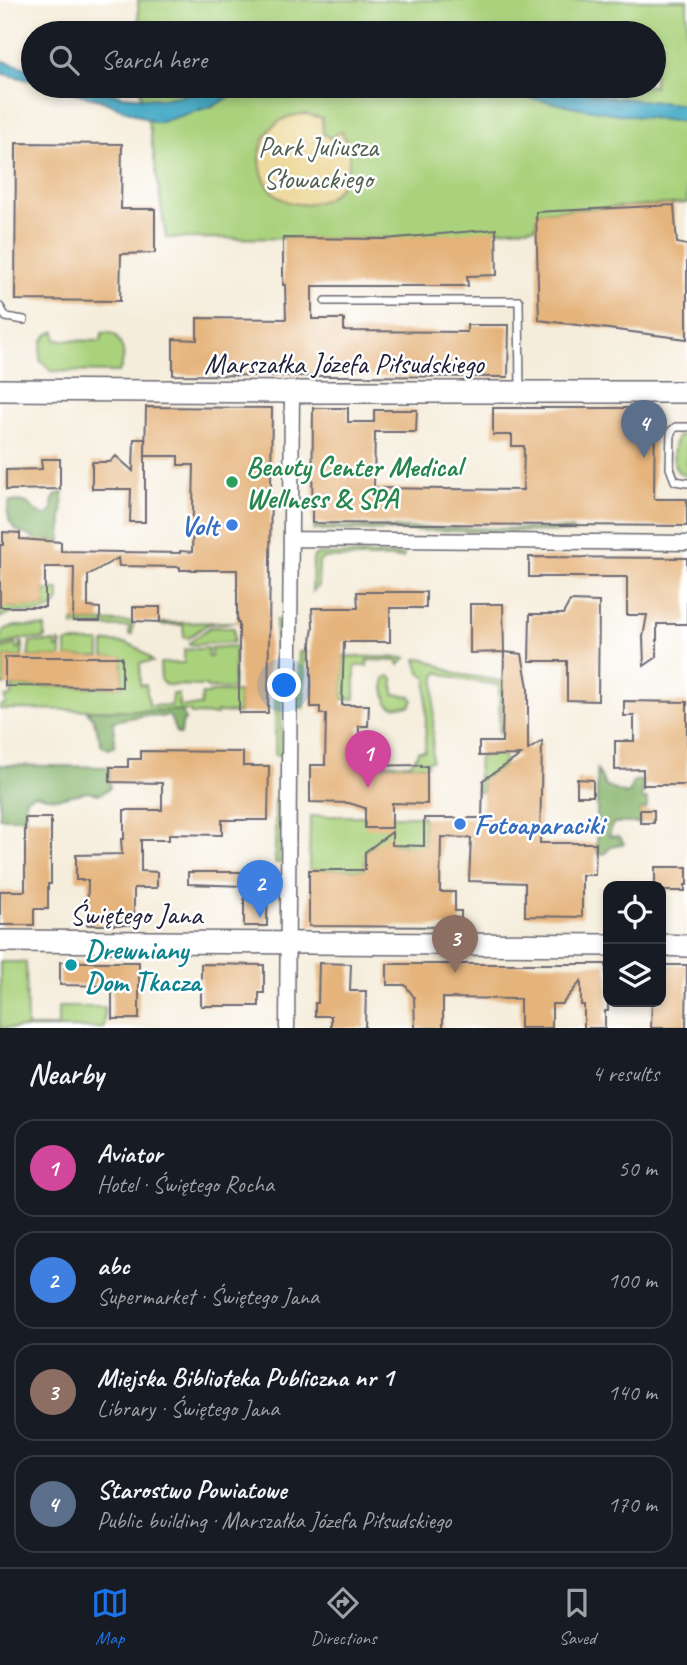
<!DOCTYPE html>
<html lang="en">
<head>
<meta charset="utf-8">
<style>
	:root { --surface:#171b24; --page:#20242c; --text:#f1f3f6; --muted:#9ea1a6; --line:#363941; --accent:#1a73e8 }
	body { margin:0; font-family:Caveat,sans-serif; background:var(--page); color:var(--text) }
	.controls { position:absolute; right:21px; bottom:21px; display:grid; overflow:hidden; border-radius:14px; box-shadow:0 4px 10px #0003 }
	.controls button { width:63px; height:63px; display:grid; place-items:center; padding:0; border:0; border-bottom:2px solid var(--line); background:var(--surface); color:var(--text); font:35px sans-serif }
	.you { position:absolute; left:285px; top:686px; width:24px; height:24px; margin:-18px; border:5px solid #fff; border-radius:50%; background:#1a73e8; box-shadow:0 0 0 10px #1a73e833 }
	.badge { display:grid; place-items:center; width:46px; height:46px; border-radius:50%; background:var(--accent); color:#fff; font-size:23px; font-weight:700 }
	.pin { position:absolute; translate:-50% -58px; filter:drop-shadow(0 2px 4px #0008) }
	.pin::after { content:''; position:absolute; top:37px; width:24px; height:21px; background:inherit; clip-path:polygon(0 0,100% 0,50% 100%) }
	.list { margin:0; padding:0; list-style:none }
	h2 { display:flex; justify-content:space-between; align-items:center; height:91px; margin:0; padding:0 28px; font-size:30px }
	h2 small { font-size:23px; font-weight:400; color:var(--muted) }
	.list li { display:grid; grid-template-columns:46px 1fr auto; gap:21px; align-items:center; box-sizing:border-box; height:98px; margin:0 14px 14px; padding:0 14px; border:2px solid var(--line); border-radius:21px }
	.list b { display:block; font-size:26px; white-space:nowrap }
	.list p { margin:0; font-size:23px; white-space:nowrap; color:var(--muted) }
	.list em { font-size:23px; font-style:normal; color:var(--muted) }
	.icon { flex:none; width:38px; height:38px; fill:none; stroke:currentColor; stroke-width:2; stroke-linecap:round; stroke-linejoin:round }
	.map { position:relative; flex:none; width:687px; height:1028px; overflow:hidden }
	.search { position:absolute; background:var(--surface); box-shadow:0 4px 10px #0003; left:21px; right:21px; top:21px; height:77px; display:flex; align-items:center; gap:18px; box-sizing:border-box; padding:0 24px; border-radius:38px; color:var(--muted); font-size:26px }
	.sheet { height:539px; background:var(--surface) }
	nav { display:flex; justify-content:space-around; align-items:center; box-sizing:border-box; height:98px; border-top:2px solid var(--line); background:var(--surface); font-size:19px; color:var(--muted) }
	nav a { display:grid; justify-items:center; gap:4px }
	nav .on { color:var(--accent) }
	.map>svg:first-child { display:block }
	.green { fill:#aad27d; stroke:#667a5c; stroke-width:2 }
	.forest { fill:#87b46c; stroke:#546b54; stroke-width:2 }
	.sand { fill:#eeda9e; stroke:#887e6c; stroke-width:2 }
	.water { fill:#46abc6; stroke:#346680; stroke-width:2 }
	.building { fill:#e5b47b }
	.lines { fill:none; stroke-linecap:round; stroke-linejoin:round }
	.lane-casing { stroke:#6c6973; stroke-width:10 }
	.street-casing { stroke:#6c6973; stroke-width:17 }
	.secondary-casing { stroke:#6c6973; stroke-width:24 }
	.lane { stroke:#fff; stroke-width:7 }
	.street { stroke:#fff; stroke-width:14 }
	.secondary { stroke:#fff; stroke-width:21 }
	.leisure-dot { fill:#2e9e5b; stroke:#fff; stroke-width:2.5 }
	.shop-dot { fill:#3f7fe0; stroke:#fff; stroke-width:2.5 }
	.culture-dot { fill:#0f9aa8; stroke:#fff; stroke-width:2.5 }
	.labels { text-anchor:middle; stroke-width:5; stroke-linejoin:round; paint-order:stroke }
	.park-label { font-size:28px; fill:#526052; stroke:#fff }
	.street-label { font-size:28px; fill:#22223b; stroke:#fff }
	.leisure-label { font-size:28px; font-weight:bold; fill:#27864d; stroke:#fff; text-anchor:start }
	.shop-label { font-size:28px; font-weight:bold; fill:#366cbe; stroke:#fff; text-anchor:end }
	.culture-label { font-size:28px; font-weight:bold; fill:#0d838f; stroke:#fff; text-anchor:start }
</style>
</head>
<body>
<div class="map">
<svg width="687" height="1028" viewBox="0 0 687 1028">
	<rect width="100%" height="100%" fill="#fff"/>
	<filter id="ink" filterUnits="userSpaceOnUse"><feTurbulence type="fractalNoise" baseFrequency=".0143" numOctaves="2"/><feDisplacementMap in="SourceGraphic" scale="14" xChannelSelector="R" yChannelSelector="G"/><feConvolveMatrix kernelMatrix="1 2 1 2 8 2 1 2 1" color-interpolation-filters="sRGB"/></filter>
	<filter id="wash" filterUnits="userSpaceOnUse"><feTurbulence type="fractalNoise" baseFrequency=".00686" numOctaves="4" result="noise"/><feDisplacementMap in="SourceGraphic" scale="28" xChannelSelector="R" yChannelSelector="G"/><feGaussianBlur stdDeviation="1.57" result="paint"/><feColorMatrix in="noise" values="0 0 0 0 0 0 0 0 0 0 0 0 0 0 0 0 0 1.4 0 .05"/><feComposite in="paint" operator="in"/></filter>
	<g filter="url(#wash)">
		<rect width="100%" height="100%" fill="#f5eddb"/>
		<path class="green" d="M138,0H687V203L537,212L536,227L395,239L166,238L150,130L141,95L140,86H654V33H139Z
			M55,331L56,340L101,341L102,333L108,332L115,335C125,349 126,356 119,372L51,371L40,360C41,345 40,337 55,331Z
			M687,433V476C670,474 672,449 677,437Z
			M314,527L573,529V532L314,530Z
			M318,554L404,555L403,558H324L319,562L318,586L312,592L313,561L314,556Z
			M45,590H59V601C43,624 19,604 0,618V607H45Z
			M276,620H282L281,755H275Z
			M73,621L130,622L133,623L132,635H129V627L73,626Z
			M237,622L208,624L188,638H184L183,625H161L160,623Z
			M16,626L45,627V639H22L0,646L1,637L5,629Z
			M210,627L234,628V642L189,645V643Z
			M22,642L23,645L22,657H5V685H0V649L16,644L18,649L21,647L20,643Z
			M30,642H56V648H59V642L61,644V657H28Z
			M68,642H99L100,644V657H66V643Z
			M106,642C129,642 137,644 153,662L140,663V685H146L149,705L171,706L172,694H179V706H201L202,694H209L210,692H239V713L217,712V715L191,714L190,711L0,709V705H5V697L12,696V686L122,687V658L104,657V644Z
			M235,646L233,689L207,688L206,686L166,685L161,681L160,663H184V650L208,648V657H211V648Z
			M299,652H305L304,708H298Z
			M343,656L406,658L399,665L397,661L368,660L367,666H355V699H342Z
			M416,659H426L457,674L503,681L502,733H499V685L458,679L438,672L435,677L432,761H428L427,766L421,767V765H376L375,768H369V764L371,763L409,764L415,759L418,751H425L427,678L420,673Z
			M389,676L393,678L394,694L410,696L413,700L410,706L393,707L387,703L384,688V679Z
			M504,754V766L483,780L482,792H477L479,756Z
			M280,797V863H275V798Z
			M310,816H422V818H424V850L407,845H374L365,852V870H309Z
			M0,962H26L27,1027H58V1007H105L104,1028H0Z"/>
		<path class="forest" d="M63,492L61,542L48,540L44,544L41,545C32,530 15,538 9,519C7,511 7,508 10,501C16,501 22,501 27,503C35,508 34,513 45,516L52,511V502L56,495Z
			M86,710L182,711L185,720L182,724L181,734H177L170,717L166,715L162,717L147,715L113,721L115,746L109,749L102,746L93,718Z
			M0,765L110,767V788L100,794L88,792L59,798L46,797L35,794L26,798L25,818H0Z
			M597,770L601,776L605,786L626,794L630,792L633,782L638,780L643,782L642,799H647V808L640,810V823H613L609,836L620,837L624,844L611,847L604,854H599L597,850Z"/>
		<path class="sand" d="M306,114L322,118L323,134L330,138L341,131C351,146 352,166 343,182C336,193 325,201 313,203C251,216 237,116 306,114Z"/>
		<path class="water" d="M0,60L33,70V81L0,73Z
			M50,86H88L123,96L161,99L190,94L216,86H249L215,105L161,122H154L100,100Z
			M478,86H559L609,97L687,105V122C616,116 547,103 478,86Z"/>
		<g id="blocks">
			<path class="building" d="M16,143L122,144L121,209H155V253L121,254L120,301L15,300Z
				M674,205L677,243L687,245V339L539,320L536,212Z
				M496,229L497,275L467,276L468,286H312V319H344V331L467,332V325H509L508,377L173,375V339L197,340V318L286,319L285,285H283V238L385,239Z
				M146,407L272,408L268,713H239V623H237V570H180V567L119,566L118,558L88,575V607L100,608V621H73L74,567H45V607H0V545H3V532L20,533V539L61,542V551L180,553V551L192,552L194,465H178V456H145V522H130L131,489H92V462H110L116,456L133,471L134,439H145V455Z
				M313,408H348V422H374V410H417L416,432H375L374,488L523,490L524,446H512V435H493V408H655L654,499H687V526L312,523Z
				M41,459H60V489L6,490V470L42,469Z
				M529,557L687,558V624H657V657L644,666L643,637L647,615H627V577H529Z
				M357,592H426V608H390V642H344L342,705H369L368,726H359L358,766L421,765V767L427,766V804L392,803V828H365V808L349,803L310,802V765H325L326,714H320V707H311V642L313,627L312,608H358Z
				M570,601L599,602L598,701L567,700V661H529L530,614H563Z
				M470,604H503L504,652L470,653Z
				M133,607H160V622L133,621Z
				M504,652L522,654L528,687V750L542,741L540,843H596L595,875H582V917L525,916V883L469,881L471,838L441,837L440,892H455V911H461V927L309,926V870H365V852L392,832V845L424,846V818H482L483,780L521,755L479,756V742H502Z
				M5,657H122V687L5,686Z
				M624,701L687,702V785H643V769L615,770V741H634V716H624Z
				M141,751L243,752V766H269L268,820H222V835L169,834V840H141V871L157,872V888H134V925H87L88,880H76V855L122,854L121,839H124V810H162V783L110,782V767H128V759H141Z
				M577,779L593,780V796H577Z
				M640,810H654V823H640Z
				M25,818H51V884H48V909H34V925H0V891H25Z
				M655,867H687V885H685V891H661V886H655Z
				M188,872H268L267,926H244V886L188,884Z
				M60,962H139V1019H112V986L60,985Z
				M319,963L351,964L350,991H366L365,1028H331V1016H315V1003H318Z
				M201,964L264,965V993H259V1006H201Z
				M387,964H606V973H608V1011H605V1028H584V1005H581V981L562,1004H552V1028H520V999L443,998V1028H415L414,997L405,985H387Z
				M661,965H687L686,1028H651L652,1002H661Z"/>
		</g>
	</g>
	<g filter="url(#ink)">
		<use href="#blocks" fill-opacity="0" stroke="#6c6973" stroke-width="2"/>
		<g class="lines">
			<g class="lane-casing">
				<path id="lane" d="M325,301H519L520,391
					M0,307L6,317L24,320
					M687,427H676L671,431L670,468L675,481L687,483"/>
			</g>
			<g class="street-casing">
				<path id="street" d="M291,539L687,543
					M287,1028L292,392"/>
			</g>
			<g class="secondary-casing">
				<path id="secondary" d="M0,390L292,392H687
					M0,941L608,945
					M661,945L687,946"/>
			</g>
			<use href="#lane" class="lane"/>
			<use href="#street" class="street"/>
			<use href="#secondary" class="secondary"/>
		</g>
	</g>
	<circle class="leisure-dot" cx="232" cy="482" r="7"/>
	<g class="shop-dot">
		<circle cx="232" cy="525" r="7"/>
		<circle cx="460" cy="824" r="7"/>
	</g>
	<circle class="culture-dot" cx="71" cy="965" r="7"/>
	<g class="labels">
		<g class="park-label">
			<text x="318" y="156">Park Juliusza<tspan x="318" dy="32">Słowackiego</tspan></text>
		</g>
		<g class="street-label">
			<text x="344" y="373">Marszałka Józefa Piłsudskiego</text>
			<text x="136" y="924">Świętego Jana</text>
		</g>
		<g class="leisure-label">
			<text x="246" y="476">Beauty Center Medical<tspan x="246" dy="32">Wellness &amp; SPA</tspan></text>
		</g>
		<g class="shop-label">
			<text x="218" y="535">Volt</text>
			<text x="474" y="834" text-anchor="start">Fotoaparaciki</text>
		</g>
		<g class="culture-label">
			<text x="85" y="959">Drewniany<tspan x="85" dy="32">Dom Tkacza</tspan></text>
		</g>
	</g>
</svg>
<div class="controls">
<button><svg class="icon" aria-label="locate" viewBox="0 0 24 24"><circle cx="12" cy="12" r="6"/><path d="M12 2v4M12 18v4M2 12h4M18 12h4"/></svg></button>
<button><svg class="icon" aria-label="layers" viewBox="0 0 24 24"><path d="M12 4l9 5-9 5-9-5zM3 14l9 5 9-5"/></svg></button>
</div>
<div class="you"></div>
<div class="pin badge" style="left:368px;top:788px;background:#d1479c">1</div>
<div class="pin badge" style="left:260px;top:918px;background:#3f7fe0">2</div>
<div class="pin badge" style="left:455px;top:973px;background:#8d6e63">3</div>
<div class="pin badge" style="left:644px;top:458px;background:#5c6f8a">4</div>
<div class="search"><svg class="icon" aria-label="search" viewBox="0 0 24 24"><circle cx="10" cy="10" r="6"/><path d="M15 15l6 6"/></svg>Search here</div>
</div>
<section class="sheet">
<h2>Nearby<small>4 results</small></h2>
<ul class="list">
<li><span class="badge" style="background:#d1479c">1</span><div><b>Aviator</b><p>Hotel · Świętego Rocha</p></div><em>50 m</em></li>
<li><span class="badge" style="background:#3f7fe0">2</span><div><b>abc</b><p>Supermarket · Świętego Jana</p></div><em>100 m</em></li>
<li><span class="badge" style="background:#8d6e63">3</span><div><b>Miejska Biblioteka Publiczna nr 1</b><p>Library · Świętego Jana</p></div><em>140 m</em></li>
<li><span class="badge" style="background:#5c6f8a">4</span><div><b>Starostwo Powiatowe</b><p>Public building · Marszałka Józefa Piłsudskiego</p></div><em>170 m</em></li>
</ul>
</section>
<nav>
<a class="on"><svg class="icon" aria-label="map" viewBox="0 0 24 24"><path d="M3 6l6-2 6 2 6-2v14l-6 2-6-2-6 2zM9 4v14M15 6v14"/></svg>Map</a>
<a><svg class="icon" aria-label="directions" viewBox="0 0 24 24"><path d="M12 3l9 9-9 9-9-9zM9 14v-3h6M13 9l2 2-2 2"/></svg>Directions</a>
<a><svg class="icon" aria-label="saved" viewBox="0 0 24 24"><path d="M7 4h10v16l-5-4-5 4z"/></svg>Saved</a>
</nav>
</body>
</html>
